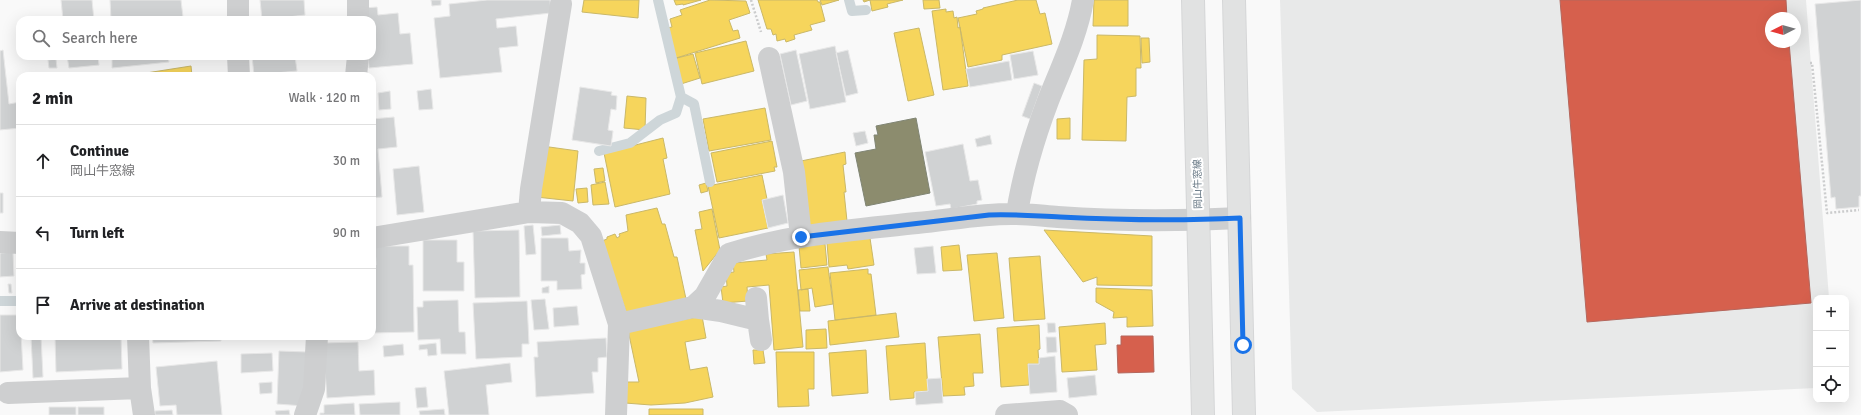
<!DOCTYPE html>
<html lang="en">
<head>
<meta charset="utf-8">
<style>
	:root { --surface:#fff; --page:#f2f2f2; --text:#202124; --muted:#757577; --line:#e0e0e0 }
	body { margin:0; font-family:Signika,"Noto Sans JP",sans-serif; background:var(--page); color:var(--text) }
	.controls { position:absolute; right:12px; bottom:12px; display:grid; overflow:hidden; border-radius:8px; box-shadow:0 4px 16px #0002 }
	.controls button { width:36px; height:36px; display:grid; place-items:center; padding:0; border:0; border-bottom:1px solid var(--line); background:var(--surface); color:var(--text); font:20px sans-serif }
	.compass { position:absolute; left:1765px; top:12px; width:36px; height:36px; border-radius:50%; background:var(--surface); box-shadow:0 4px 16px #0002; rotate:264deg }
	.stop { position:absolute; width:12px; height:12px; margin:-9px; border:3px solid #1a73e8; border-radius:50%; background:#fff }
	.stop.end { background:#1a73e8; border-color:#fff; box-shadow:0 1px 4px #0008 }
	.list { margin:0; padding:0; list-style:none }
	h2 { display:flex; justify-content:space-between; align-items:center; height:52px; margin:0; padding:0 16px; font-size:17px }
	h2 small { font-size:13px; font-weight:400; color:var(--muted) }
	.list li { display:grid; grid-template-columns:26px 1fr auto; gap:12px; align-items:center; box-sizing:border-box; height:72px; padding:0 16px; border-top:1px solid var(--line) }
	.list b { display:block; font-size:15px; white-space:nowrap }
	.list p { margin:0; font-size:13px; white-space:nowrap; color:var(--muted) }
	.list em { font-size:13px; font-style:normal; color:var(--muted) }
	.icon { flex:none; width:22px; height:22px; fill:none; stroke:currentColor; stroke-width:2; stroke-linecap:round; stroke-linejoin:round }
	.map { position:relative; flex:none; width:1861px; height:415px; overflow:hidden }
	.search { position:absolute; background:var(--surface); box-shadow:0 4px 16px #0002; left:16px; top:16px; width:360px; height:44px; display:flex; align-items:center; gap:10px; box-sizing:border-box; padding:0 14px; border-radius:12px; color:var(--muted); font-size:15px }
	.panel { position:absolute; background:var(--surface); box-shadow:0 4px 16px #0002; left:16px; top:72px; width:360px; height:268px; border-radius:12px }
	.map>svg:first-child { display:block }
	.built { fill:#e8e9e9; fill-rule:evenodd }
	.homes { fill:#f6d55c; stroke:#cab868 }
	.shops { fill:#d6604d; stroke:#b4675d }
	.industry { fill:#8c8c6e; stroke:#808574 }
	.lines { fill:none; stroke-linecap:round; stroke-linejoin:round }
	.stream { stroke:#ced6d9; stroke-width:10 }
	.building { fill:#d0d2d3; stroke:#e8e8e8 }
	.primary-casing { stroke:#d5d6d7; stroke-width:24 }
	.path { stroke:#cbcccd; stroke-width:2.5; stroke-dasharray:2 2; stroke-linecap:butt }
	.street { stroke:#cecfd0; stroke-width:22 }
	.primary { stroke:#e1e2e2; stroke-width:22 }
	.route { stroke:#1a73e8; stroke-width:5 }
	.labels { text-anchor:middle; stroke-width:4; stroke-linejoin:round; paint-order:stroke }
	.street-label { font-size:10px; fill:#657683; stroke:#fff }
</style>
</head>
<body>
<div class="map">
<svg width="1861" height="415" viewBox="0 0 1861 415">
	<rect width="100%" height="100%" fill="#f9f9f9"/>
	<path class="built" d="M1280,0H1806L1829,298H1816V388L1317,412L1292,389ZM1771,18H1795V42H1771Z"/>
	<path class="homes" d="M584,0H639L638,18L582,12Z
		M674,0H701L683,5V4L676,5Z
		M710,0L746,1L750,13L729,20L733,31L738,30L740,38L673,59L663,29L672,27L670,19L682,15L680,10Z
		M758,0H817L818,2H820L825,21L810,25L812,30L794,35L795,39L786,42L785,39L777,41L776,34L773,35L771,29H767Z
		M820,0H839L822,5Z
		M863,0H903L887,4L888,7L872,11L870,0L864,2Z
		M923,0H939L940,8L924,9Z
		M1018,0H1036L1040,14L1045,13L1052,44L1002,55V60L968,67L958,18L977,14L976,11L983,9V8Z
		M1094,0H1128V26H1093Z
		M946,9V12L953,11L954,18L957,17L958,28L960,27L968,86L943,90L932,11Z
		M919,28L934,95L908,101L894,33Z
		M1097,35L1140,36L1141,68H1136V96L1127,97L1126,141L1082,140L1084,60L1097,59Z
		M1141,38H1149L1150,62L1142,63Z
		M746,41L754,71L702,84L695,53Z
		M693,54L700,78L681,84L673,59Z
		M191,66L192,76H127Z
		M627,96L646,98L645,130L624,128Z
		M765,108L771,140L709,151L703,119Z
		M1070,118V139H1057V119Z
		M663,138L667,158L663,159L670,194L615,207L604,153Z
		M772,141L777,167H774L775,171L717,182L711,153Z
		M542,146L578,151L573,201L536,197Z
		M845,152L846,164L843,165L846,192H844L847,221L809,226L801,161Z
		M603,168L605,181L596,183L594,169Z
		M762,175L767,199L762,200L768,228L719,238L708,186Z
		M605,182L609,204L593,205L591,185Z
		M706,183L708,191L701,193L699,185Z
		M587,188L588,202L578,203L576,189Z
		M657,208L662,224H665L674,257H677L686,299L627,315L602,241L607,239V237L615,234L617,238L620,236L619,234L628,231L626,215Z
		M712,209L720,250L703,271L695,230L702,229L699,212Z
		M1044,230L1152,236V286L1097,285V277L1083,282Z
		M870,238L874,265L848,269L847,265L829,267L827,243Z
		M825,244L827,265L801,268L799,246Z
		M959,245L962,270L943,271L941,247Z
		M794,252L803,347L774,350L769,285L747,287L748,301L723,303L721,287L727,286L726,273L734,272L733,263L767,260L766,254Z
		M997,253L1004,318L974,321L967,255Z
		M1040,256L1045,319L1014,321L1009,258Z
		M828,267L833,304L815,307L812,288L801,290L799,270Z
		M868,269V274H871L876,315L835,320L830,273Z
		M1096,288L1152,290L1153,326L1127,327V317L1113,318L1114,312L1096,302Z
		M808,289L810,311H800L798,290Z
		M896,313L899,337L830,345L828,321Z
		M702,316L706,338L685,342L690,370L707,367L713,397L685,403L651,405L625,403V382H639L628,330Z
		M1105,323L1106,344L1095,345L1097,370L1062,372L1059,327Z
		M1039,325L1040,349L1038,350L1039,364H1028L1029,385L1001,387L997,328Z
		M826,329L827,348L806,349V330Z
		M980,334L983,373H973L974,386L964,387L965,395L943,396L938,337Z
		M925,343L928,391L914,392V398L890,400L886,346Z
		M753,350H763L765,363L754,364Z
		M866,350L868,393L832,396L829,353Z
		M776,352H814V389H808L809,406L778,407Z
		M649,409H703V415H649Z"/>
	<path class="shops" d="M1560,0H1786L1787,18H1771V42H1789L1811,303L1587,322Z
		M1121,336H1153L1154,372L1118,373L1117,345H1121Z"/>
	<path class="industry" d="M916,118L930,193L866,206L855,153L876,149L874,135H878L876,126Z"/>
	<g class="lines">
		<path class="stream" d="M849,0L852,11L866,10
			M681,97L694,104L710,182
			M599,151L630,143L660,120L676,113L681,97L658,0
			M0,301H20"/>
	</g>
	<path class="building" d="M61,0H92L94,20H63Z
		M110,0H181L183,17L164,20H111Z
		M260,0H304L305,15L262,20Z
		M431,0H441V5L432,6Z
		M487,0H550L551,13L496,19L497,28L516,26L518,46L499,48L502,72L440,78L434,18L450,16L449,4Z
		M1861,0V196H1859V207L1836,209L1835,197L1831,198L1815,4Z
		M377,7L378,15L398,13L400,34L410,33L413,64L369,68L368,56H372V20H365L364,8Z
		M835,46L846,102L810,109L799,54Z
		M3,50L9,104L20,102V128L0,130V51Z
		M796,50L807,101L791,105L780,54Z
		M848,50L858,93L846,96L836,53Z
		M1033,51L1038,75L1014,79L1010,55Z
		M67,56H98L99,65L69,68Z
		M112,56H168L169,62L112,68Z
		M252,56H295L297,71L254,75Z
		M56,59L57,68H49L48,60Z
		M1009,61L1012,80L970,87L966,69Z
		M1034,83L1042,86L1030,119L1022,116Z
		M580,87L612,92L611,95L617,96L616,110L611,109L608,130L613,131L611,146L572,140Z
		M431,89L433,109L419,110L417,91Z
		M390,91L391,109L379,110L378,93Z
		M394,117L397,147L378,149L382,197L372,198V119Z
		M865,131L868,143L856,146L853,133Z
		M990,135L992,144L977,147L975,139Z
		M963,144L970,181L978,180L982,200L977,201V204L951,209L950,204L936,206L925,152Z
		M419,166L424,212L397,215L393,169Z
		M0,193H3V213H0Z
		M783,195L788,223L768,228L762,200Z
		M533,225L536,254L526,255L524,226Z
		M560,225L561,234L542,236L541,227Z
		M519,230L520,297L475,298L473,231Z
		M541,238H568L569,251L581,250L580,263H585V274L581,275L582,289L557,290V281H541Z
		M423,240H457V262H464V291H423Z
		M375,246H409V265H413L414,332L372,333V265H376Z
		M933,246L936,273L917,274L914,248Z
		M13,252L14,276L0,277V253Z
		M18,254H20V273H18Z
		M8,284H11L12,293H9Z
		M549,286V293H542V288Z
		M545,299L549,329L534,330L531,300Z
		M458,300L459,332H465L466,354H441L440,339L418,340L417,307H423V301Z
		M527,301L529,344H522V357L476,359L473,303Z
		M577,306L579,325L554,327L553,308Z
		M0,315H20L23,370L0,372Z
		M1047,323H1055L1056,332L1048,333Z
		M31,336H41L43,377L33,378Z
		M55,336H121L122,369L56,372Z
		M152,336H221V341L153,343Z
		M247,336H272L248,339Z
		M1046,337H1056L1057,352L1047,353Z
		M606,338L607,357L598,358V372H592L594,393L536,397L534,357H538L537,342Z
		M358,342L359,371L374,370L375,395L327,398L323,343Z
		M436,343L437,355L428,356L427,349L419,350V345Z
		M403,344L404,355L384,357L383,346Z
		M279,351L307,352L304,406L277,404Z
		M272,353L273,371L241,373V354Z
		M1055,356L1057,392L1030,394L1028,364H1039V358Z
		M217,361L222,415H177L176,405L160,406L156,367Z
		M510,363L512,382L486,385L489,415H449L444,371Z
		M1095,375L1097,395L1069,398L1067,378Z
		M941,378L943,403L916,405L915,392L928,391L927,379Z
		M272,382V393L260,394L259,383Z
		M426,387L428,407L417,408L415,388Z
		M400,402V415H360L359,404Z
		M354,403L355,415H320V413H324V405Z
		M49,407H76V415H49Z
		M78,407H104V415H78Z
		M444,409L445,415H420L419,411Z
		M172,410L173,415H155V411Z
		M289,410L290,415H276L275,411Z"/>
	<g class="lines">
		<g class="primary-casing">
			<path id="primary" d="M1193,0L1203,415
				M1234,0L1244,415"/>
		</g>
		<path class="path" d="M751,0L761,32
			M1810,63H1812L1827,213L1859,210"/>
		<path class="street" d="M238,0V20
			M358,20V0
			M238,56L239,76
			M769,58L794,172L801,237
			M356,76L358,56
			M529,212L531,189L561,4
			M1017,213C1023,175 1034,138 1048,101C1061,68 1077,35 1083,0
			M372,238L529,212L562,213L580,223L591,236L619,324L616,415
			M0,242L20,243
			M756,298L758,320
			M693,307L721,311L758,320L761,340
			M619,324L693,307L705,296L729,254C790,234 854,230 917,223C950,220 983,213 1016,214C1030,214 1044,216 1058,217C1117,221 1181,221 1240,218
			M138,336L140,388L144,415
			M8,393L140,388
			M305,415L314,389L317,336
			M1006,415L1060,411L1067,415"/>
		<use href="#primary" class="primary"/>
	</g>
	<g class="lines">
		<path class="route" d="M801,237L989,215C1014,214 1035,216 1060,217C1119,220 1180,221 1240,218L1243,345"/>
	</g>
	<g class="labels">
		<g class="street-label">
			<text transform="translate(1197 184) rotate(-91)" y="4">岡山牛窓線</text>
		</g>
	</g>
</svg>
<div class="controls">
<button>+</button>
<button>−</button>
<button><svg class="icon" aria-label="locate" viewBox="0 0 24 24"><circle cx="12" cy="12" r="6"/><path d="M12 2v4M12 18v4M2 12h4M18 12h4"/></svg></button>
</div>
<svg class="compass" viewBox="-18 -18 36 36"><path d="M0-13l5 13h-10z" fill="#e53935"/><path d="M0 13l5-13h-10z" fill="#757577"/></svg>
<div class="stop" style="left:1243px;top:345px"></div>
<div class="stop end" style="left:801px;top:237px"></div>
<div class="search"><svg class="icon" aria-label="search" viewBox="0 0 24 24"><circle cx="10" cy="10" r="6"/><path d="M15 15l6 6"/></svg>Search here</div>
<section class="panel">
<h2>2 min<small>Walk · 120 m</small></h2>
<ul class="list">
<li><svg class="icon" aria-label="ahead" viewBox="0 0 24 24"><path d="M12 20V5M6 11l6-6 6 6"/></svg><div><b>Continue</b><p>岡山牛窓線</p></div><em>30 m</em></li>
<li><svg class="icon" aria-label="left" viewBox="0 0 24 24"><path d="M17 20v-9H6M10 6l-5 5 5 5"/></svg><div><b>Turn left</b></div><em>90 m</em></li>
<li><svg class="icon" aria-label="arrive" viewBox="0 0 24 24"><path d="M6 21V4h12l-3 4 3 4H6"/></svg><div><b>Arrive at destination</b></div></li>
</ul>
</section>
</div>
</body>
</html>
